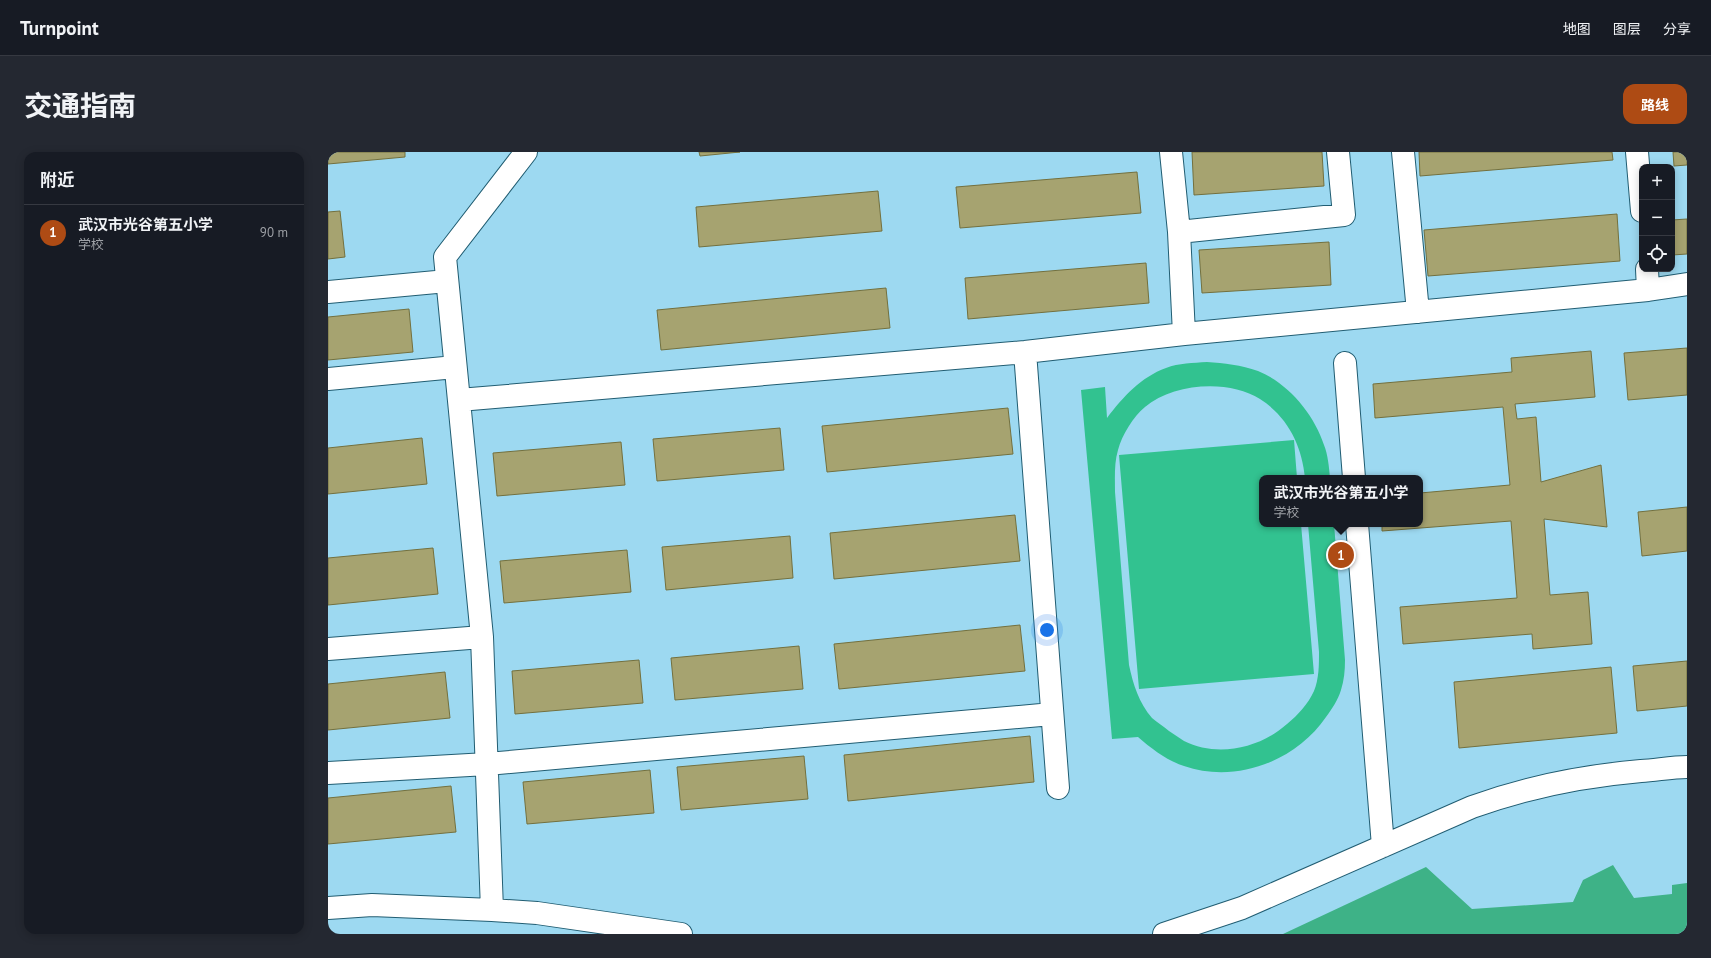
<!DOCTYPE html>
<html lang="zh">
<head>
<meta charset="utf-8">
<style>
	:root { --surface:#171b24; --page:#242831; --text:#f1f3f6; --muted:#9ea1a6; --line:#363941; --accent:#ae4b14 }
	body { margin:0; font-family:"PT Sans","Noto Sans SC",sans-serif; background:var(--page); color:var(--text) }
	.controls { position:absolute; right:12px; top:12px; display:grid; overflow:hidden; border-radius:8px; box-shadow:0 2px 10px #0003 }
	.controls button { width:36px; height:36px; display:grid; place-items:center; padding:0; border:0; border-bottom:1px solid var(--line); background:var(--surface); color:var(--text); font:20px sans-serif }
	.you { position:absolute; left:719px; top:478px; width:14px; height:14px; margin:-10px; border:3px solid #fff; border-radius:50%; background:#1a73e8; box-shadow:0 0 0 6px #1a73e833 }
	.badge { display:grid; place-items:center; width:26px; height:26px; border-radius:50%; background:var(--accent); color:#fff; font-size:13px; font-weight:700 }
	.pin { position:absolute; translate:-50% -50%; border:2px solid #fff; box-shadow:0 1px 4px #0006 }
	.popup { position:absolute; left:931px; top:323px; width:164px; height:52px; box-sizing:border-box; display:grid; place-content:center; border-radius:8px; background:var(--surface); filter:drop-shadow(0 1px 3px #0005); font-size:13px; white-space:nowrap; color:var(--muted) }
	.popup b { font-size:15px; color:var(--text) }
	.popup::after { content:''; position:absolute; left:50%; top:100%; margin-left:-8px; border:8px solid transparent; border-top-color:var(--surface) }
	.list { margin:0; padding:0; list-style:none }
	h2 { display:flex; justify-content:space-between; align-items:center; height:52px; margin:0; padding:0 16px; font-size:17px }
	h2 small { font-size:13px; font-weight:400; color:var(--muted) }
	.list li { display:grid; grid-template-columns:26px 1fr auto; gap:12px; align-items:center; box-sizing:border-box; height:56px; padding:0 16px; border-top:1px solid var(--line) }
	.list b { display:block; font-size:15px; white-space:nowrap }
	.list p { margin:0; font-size:13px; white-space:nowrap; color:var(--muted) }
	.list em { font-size:13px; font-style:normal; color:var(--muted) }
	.icon { flex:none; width:22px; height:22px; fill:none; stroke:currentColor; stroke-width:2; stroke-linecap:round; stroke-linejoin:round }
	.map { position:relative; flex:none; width:1359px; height:782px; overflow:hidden; border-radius:12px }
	header { display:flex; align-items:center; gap:24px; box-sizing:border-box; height:56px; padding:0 20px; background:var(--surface); border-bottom:1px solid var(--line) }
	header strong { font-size:19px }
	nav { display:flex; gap:22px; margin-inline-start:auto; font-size:14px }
	.intro { display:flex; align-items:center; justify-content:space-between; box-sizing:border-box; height:96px; padding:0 24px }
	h1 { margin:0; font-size:28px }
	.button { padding:10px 18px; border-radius:12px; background:var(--accent); color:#fff; font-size:14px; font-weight:700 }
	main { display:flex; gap:24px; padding:0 24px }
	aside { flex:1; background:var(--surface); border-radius:12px; box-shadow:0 2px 10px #0003 }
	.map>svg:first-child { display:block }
	.green { fill:#32c290 }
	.forest { fill:#3eb287 }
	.building { fill:#a6a370; stroke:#73703e }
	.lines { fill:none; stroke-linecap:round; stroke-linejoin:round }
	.minor-casing { stroke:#215d72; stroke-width:24 }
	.minor { stroke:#fff; stroke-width:22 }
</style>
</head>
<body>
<header>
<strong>Turnpoint</strong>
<nav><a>地图</a><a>图层</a><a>分享</a></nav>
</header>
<div class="intro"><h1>交通指南</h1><a class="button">路线</a></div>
<main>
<aside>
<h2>附近<small></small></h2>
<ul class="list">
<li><span class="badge">1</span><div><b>武汉市光谷第五小学</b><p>学校</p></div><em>90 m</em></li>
</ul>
</aside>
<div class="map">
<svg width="1359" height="782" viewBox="0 0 1359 782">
	<rect width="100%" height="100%" fill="#9dd9f1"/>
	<path class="green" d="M879,210C896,211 913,213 930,219C960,231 986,262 996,293C1000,303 1001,315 1002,326H977C974,294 960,265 932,247C901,227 845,231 817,255C805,265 794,283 790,298C786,311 787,327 787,340L801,513C805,532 811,551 824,566C829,570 836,575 841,579C846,582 851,586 856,589C890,606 932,596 959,572C970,563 980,552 986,539C991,527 991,513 991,500L980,372H1006L1017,508C1017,519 1016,528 1013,538C1010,548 1004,557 998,565C968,609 908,632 856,614C838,608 824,597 810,585L784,587L753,238L777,235L779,266C795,245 813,225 838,216C851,211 865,211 879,210Z
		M966,288L969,326H934V372H973L986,522L811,537L791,303Z"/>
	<path class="forest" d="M1285,713L1306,746L1344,742V733L1359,731V782H955L1098,715L1144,757L1245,750L1255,728Z"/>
	<path class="building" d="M0,0H77V5L0,12Z
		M371,0H412L372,4Z
		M864,0H994L996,34L866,43Z
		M1091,0H1284L1285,8L1092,24Z
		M1345,0H1359V13L1346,14Z
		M809,20L813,61L632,76L628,35Z
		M550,39L554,79L371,95L368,55Z
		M12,59L17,105L0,107V60Z
		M1289,62L1292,109L1100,124L1096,78Z
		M1359,67V102L1344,103V68Z
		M1001,90L1003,133L874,141L871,98Z
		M818,111L821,151L640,167L637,126Z
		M558,136L562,176L333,198L329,158Z
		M81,157L85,200L0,208V165Z
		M1359,196V243L1300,248L1296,201Z
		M1263,199L1267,245L1187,252L1189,267L1208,265L1213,330L1273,313L1279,375L1216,367L1222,443L1260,440L1264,492L1205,497L1204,482L1075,492L1072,455L1189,446L1183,369L1054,379V372H1092V341L1182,333L1175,255L1047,266L1045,232L1184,220L1183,206Z
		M680,256L685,302L499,320L494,274Z
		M452,276L456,318L329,329L325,287Z
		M94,286L99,332L0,342V296Z
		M293,290L297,333L169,344L165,301Z
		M1359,355V399L1314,404L1310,360Z
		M687,363L692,409L506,427L502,381Z
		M462,384L465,426L338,438L334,395Z
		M105,396L110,442L0,453V406Z
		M299,398L303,440L176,451L172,409Z
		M692,473L697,519L511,537L506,492Z
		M471,494L475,537L347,548L343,506Z
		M311,508L315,551L187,562L184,519Z
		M1359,509V554L1309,559L1305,514Z
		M1283,515L1289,581L1131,596L1126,530Z
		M117,520L122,566L0,578V532Z
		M702,584L706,630L520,649L516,603Z
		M476,604L480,647L353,658L349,615Z
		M322,618L326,661L199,672L195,630Z
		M123,634L128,680L0,692V646Z"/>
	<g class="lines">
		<g class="minor-casing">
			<path id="minor" d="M843,0L851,80L856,182
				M1075,0L1090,160
				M1309,0L1314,59
				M851,80L1016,63L1010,0
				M1319,117L1320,138
				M0,140L119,129
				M697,200L730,636
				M1017,211L1026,326
				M0,227L127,215
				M131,248L697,200L856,182L1320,138L1359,132
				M1029,372L1055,694
				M0,497L154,485
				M0,621L159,612L724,562
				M0,756L44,753L164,758L209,761L353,782
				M164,758L154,485L117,105L198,0
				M836,782L914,756L1144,655C1199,635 1255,624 1313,619C1329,618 1344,615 1359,615"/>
		</g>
		<use href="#minor" class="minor"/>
	</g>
</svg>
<div class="controls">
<button>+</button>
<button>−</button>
<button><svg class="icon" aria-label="locate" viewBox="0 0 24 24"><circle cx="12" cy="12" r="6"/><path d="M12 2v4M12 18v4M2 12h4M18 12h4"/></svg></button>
</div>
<div class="you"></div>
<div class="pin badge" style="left:1013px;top:403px">1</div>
<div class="popup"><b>武汉市光谷第五小学</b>学校</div>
</div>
</main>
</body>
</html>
